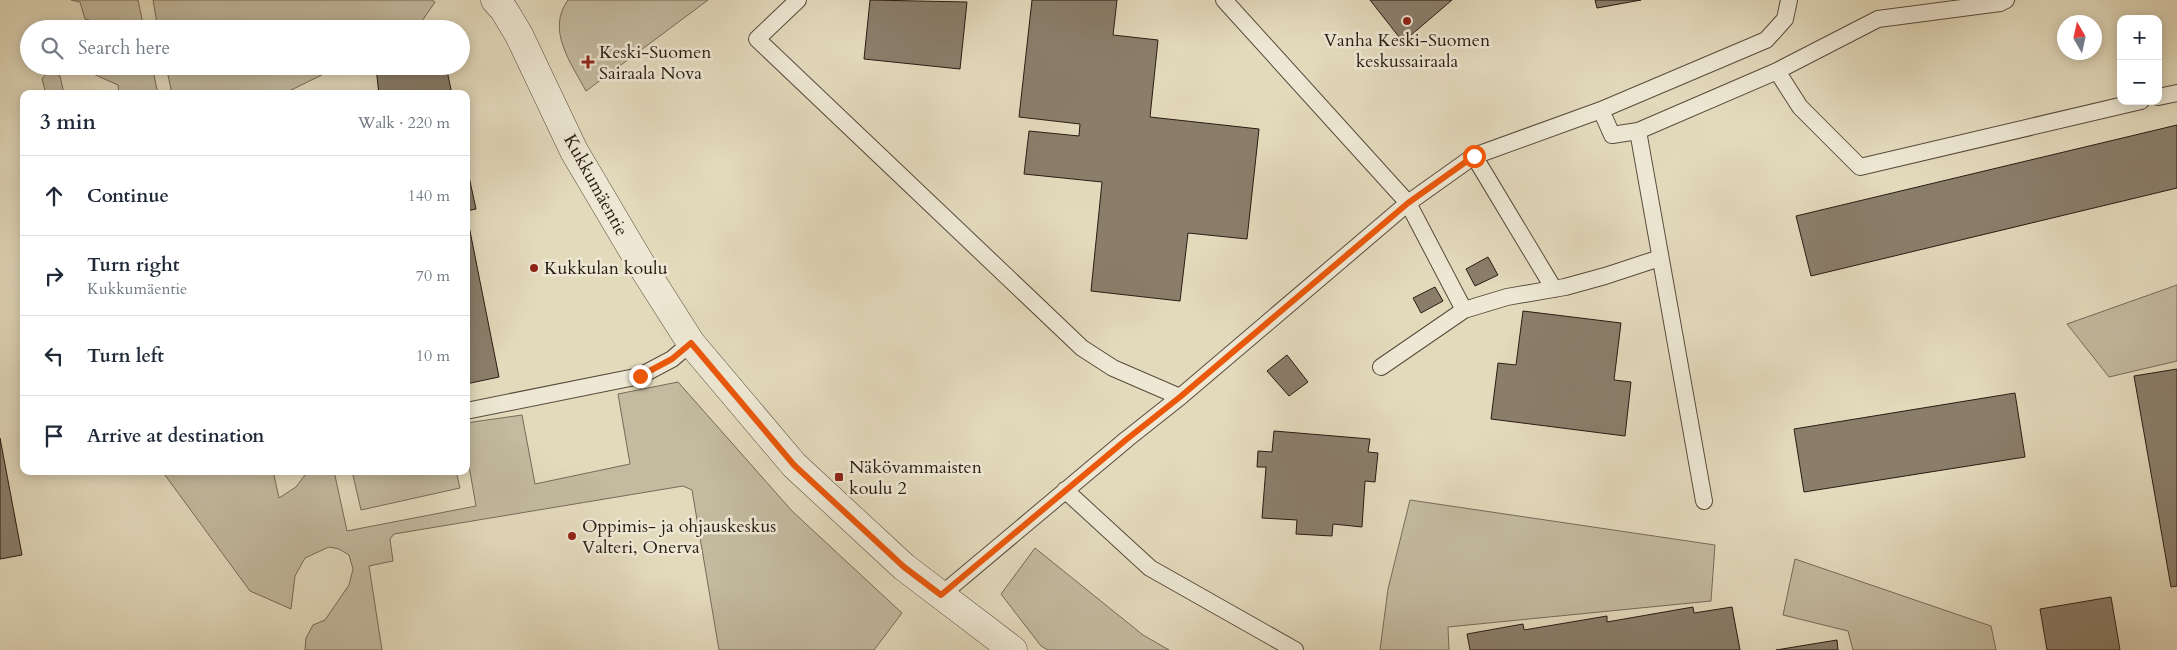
<!DOCTYPE html>
<html lang="en">
<head>
<meta charset="utf-8">
<style>
	:root { --surface:#fff; --page:#f6f6f7; --text:#1f2937; --muted:#747a83; --line:#e0e1e3 }
	body { margin:0; font-family:Cardo,serif; background:var(--page); color:var(--text) }
	.controls { position:absolute; right:15px; top:15px; display:grid; overflow:hidden; border-radius:10px; box-shadow:0 2px 12px #0003 }
	.controls button { width:45px; height:45px; display:grid; place-items:center; padding:0; border:0; border-bottom:1px solid var(--line); background:var(--surface); color:var(--text); font:25px sans-serif }
	.compass { position:absolute; left:2057px; top:15px; width:45px; height:45px; border-radius:50%; background:var(--surface); box-shadow:0 2px 12px #0003; rotate:351deg }
	.stop { position:absolute; width:15px; height:15px; margin:-11px; border:4px solid #ea580c; border-radius:50%; background:#fff }
	.stop.end { background:#ea580c; border-color:#fff; box-shadow:0 1px 5px #0008 }
	.list { margin:0; padding:0; list-style:none }
	h2 { display:flex; justify-content:space-between; align-items:center; height:65px; margin:0; padding:0 20px; font-size:21px }
	h2 small { font-size:16px; font-weight:400; color:var(--muted) }
	.list li { display:grid; grid-template-columns:32px 1fr auto; gap:15px; align-items:center; box-sizing:border-box; height:80px; padding:0 20px; border-top:1px solid var(--line) }
	.list b { display:block; font-size:19px; white-space:nowrap }
	.list p { margin:0; font-size:16px; white-space:nowrap; color:var(--muted) }
	.list em { font-size:16px; font-style:normal; color:var(--muted) }
	.icon { flex:none; width:28px; height:28px; fill:none; stroke:currentColor; stroke-width:2; stroke-linecap:round; stroke-linejoin:round }
	.map { position:relative; flex:none; width:2177px; height:650px; overflow:hidden }
	.search { position:absolute; background:var(--surface); box-shadow:0 2px 12px #0003; left:20px; top:20px; width:450px; height:55px; display:flex; align-items:center; gap:12px; box-sizing:border-box; padding:0 18px; border-radius:28px; color:var(--muted); font-size:19px }
	.panel { position:absolute; background:var(--surface); box-shadow:0 2px 12px #0003; left:20px; top:90px; width:450px; height:385px; border-radius:10px }
	.map>svg:first-child { display:block }
	.green { fill:#c3ba9f; stroke:#766a59 }
	.building { fill:#8a7e6b; stroke:#291b13 }
	.lines { fill:none; stroke-linecap:round; stroke-linejoin:round }
	.lane-casing { stroke:#584b3d; stroke-width:18 }
	.street-casing { stroke:#584b3d; stroke-width:29 }
	.lane { stroke:#ede7d3; stroke-width:16 }
	.street { stroke:#ede7d3; stroke-width:28 }
	.route { stroke:#ea580c; stroke-width:6 }
	.poi-dot { fill:#8f2418; stroke:#ede7d3; stroke-width:2 }
	.labels { text-anchor:middle; stroke-width:5; stroke-linejoin:round; paint-order:stroke }
	.poi-label { font-size:18px; fill:#291b13; stroke:#ede7d3; text-anchor:start }
	.street-label { font-size:18px; fill:#291b13; stroke:#ede7d3 }
</style>
</head>
<body>
<div class="map">
<svg width="2177" height="650" viewBox="0 0 2177 650">
	<rect width="100%" height="100%" fill="#e3dabc"/>
	<filter id="stains"><feTurbulence type="fractalNoise" baseFrequency=".004" numOctaves="4"/><feColorMatrix values="0 0 0 0 .2 0 0 0 0 .09 0 0 0 0 .02 0 0 0 .5 -.17"/></filter>
	<radialGradient id="worn" r=".72"><stop offset=".6" stop-color="#630" stop-opacity="0"/><stop offset="1" stop-color="#630" stop-opacity=".3"/></radialGradient>
	<path class="green" d="M71,0H138L144,29H104V24L85,19L80,2Z
		M153,0H432L435,2L420,24L412,29H158Z
		M568,0H708L586,91C571,63 546,30 568,0Z
		M80,66H152L158,94H119L118,85L80,68Z
		M166,66H340L283,94H172Z
		M49,70L60,76L64,94H46L42,79Z
		M2177,285V361L2109,377L2067,324Z
		M678,382L792,511L902,613L874,650H719L692,490L683,486L394,534L390,539L393,561L369,566L382,650H305L306,638L313,625L325,620L349,585L353,569L349,555L339,549L329,547L305,558L295,576L291,609L250,591L162,471H273L279,498L296,487L308,471H334L347,531L476,506L466,449V423L522,415L535,484L630,464L618,394Z
		M352,471H456L460,488L361,510Z
		M1410,500L1715,545L1711,601L1448,627L1449,650H1380L1388,589Z
		M1035,548L1143,635L1169,650H1048L1041,646L1001,594Z
		M1795,559L1991,626L1996,650H1853L1848,631L1783,615Z"/>
	<path class="building" d="M870,0L967,2L960,69L864,59Z
		M1032,0H1117L1113,35L1158,40L1150,117L1259,129L1247,239L1188,233L1180,301L1091,291L1102,182L1024,174L1029,131L1079,136L1080,124L1019,117Z
		M1370,0H1452L1403,42Z
		M1595,0H1641L1597,8Z
		M388,66H446L452,94H379L376,68Z
		M2177,125V188L1811,276L1796,216Z
		M466,163L476,209L466,211L499,377L466,384Z
		M1488,257L1498,275L1475,286L1466,269Z
		M1435,287L1443,301L1421,313L1413,298Z
		M1523,311L1621,323L1614,380L1631,382L1625,436L1491,419L1498,363L1516,365Z
		M1287,355L1308,382L1289,396L1267,371Z
		M2177,369V586L2171,587L2134,376Z
		M2015,393L2025,457L1804,492L1794,429Z
		M1274,431L1370,439L1368,452L1378,453L1375,482L1365,481L1362,527L1333,524L1332,536L1296,534L1297,520L1262,518L1266,467H1257L1258,451L1272,452Z
		M0,438L22,555L0,559Z
		M2111,597L2120,650H2047L2040,609Z
		M1693,607L1694,613L1732,607L1740,650H1470L1467,634L1523,624L1524,630L1607,616V622Z
		M1837,640L1838,650H1776Z"/>
	<g class="lines">
		<g class="lane-casing">
			<path id="lane" d="M798,0L757,39L1082,348L1113,368L1180,397
				M1224,0L1408,203L1464,310L1381,367
				M1777,71L1800,107L1860,167L2141,101
				M2158,97L2177,93
				M1601,110L1612,135L1638,131L1704,501
				M1638,131L1777,71L1878,19L2000,3L2006,0
				M1474,156L1554,289
				M1464,310L1507,297L1565,287L1605,276L1660,258
				M466,411L640,376L672,359L691,343
				M1065,490L1150,568L1295,650
				M941,595L1127,439L1180,397L1408,203L1474,156L1601,110L1766,40L1785,19L1789,0"/>
		</g>
		<g class="street-casing">
			<path id="street" d="M495,0L504,10L519,35L574,151L642,266L691,343L794,465L904,567L1013,650"/>
		</g>
		<use href="#lane" class="lane"/>
		<use href="#street" class="street"/>
	</g>
	<g class="lines">
		<path class="route" d="M640,376L672,359L691,343L794,465L904,567L941,595L1127,439L1180,397L1408,203L1474,156"/>
	</g>
	<g class="poi-dot">
		<circle cx="1407" cy="21" r="5"/>
		<path d="M585.5 54.5h5v5h5v5h-5v5h-5v-5h-5v-5h5z"/>
		<circle cx="534" cy="268" r="5"/>
		<rect x="834" y="472" width="10" height="10" rx="2.5"/>
		<circle cx="572" cy="536" r="5"/>
	</g>
	<g class="labels">
		<g class="poi-label">
			<text x="1407" y="46" text-anchor="middle">Vanha Keski-Suomen<tspan x="1407" dy="21">keskussairaala</tspan></text>
			<text x="599" y="58">Keski-Suomen<tspan x="599" dy="21">Sairaala Nova</tspan></text>
			<text x="544" y="274">Kukkulan koulu</text>
			<text x="849" y="473">Näkövammaisten<tspan x="849" dy="21">koulu 2</tspan></text>
			<text x="582" y="532">Oppimis- ja ohjauskeskus<tspan x="582" dy="21">Valteri, Onerva</tspan></text>
		</g>
		<g class="street-label">
			<text transform="translate(596 185) rotate(61)" y="6">Kukkumäentie</text>
		</g>
	</g>
	<rect width="100%" height="100%" filter="url(#stains)"/>
	<rect width="100%" height="100%" fill="url(#worn)"/>
</svg>
<div class="controls">
<button>+</button>
<button>−</button>
</div>
<svg class="compass" viewBox="-18 -18 36 36"><path d="M0-13l5 13h-10z" fill="#e53935"/><path d="M0 13l5-13h-10z" fill="#747a83"/></svg>
<div class="stop" style="left:1474px;top:156px"></div>
<div class="stop end" style="left:640px;top:376px"></div>
<div class="search"><svg class="icon" aria-label="search" viewBox="0 0 24 24"><circle cx="10" cy="10" r="6"/><path d="M15 15l6 6"/></svg>Search here</div>
<section class="panel">
<h2>3 min<small>Walk · 220 m</small></h2>
<ul class="list">
<li><svg class="icon" aria-label="ahead" viewBox="0 0 24 24"><path d="M12 20V5M6 11l6-6 6 6"/></svg><div><b>Continue</b></div><em>140 m</em></li>
<li><svg class="icon" aria-label="right" viewBox="0 0 24 24"><path d="M7 20v-9h11M14 6l5 5-5 5"/></svg><div><b>Turn right</b><p>Kukkumäentie</p></div><em>70 m</em></li>
<li><svg class="icon" aria-label="left" viewBox="0 0 24 24"><path d="M17 20v-9H6M10 6l-5 5 5 5"/></svg><div><b>Turn left</b></div><em>10 m</em></li>
<li><svg class="icon" aria-label="arrive" viewBox="0 0 24 24"><path d="M6 21V4h12l-3 4 3 4H6"/></svg><div><b>Arrive at destination</b></div></li>
</ul>
</section>
</div>
</body>
</html>
